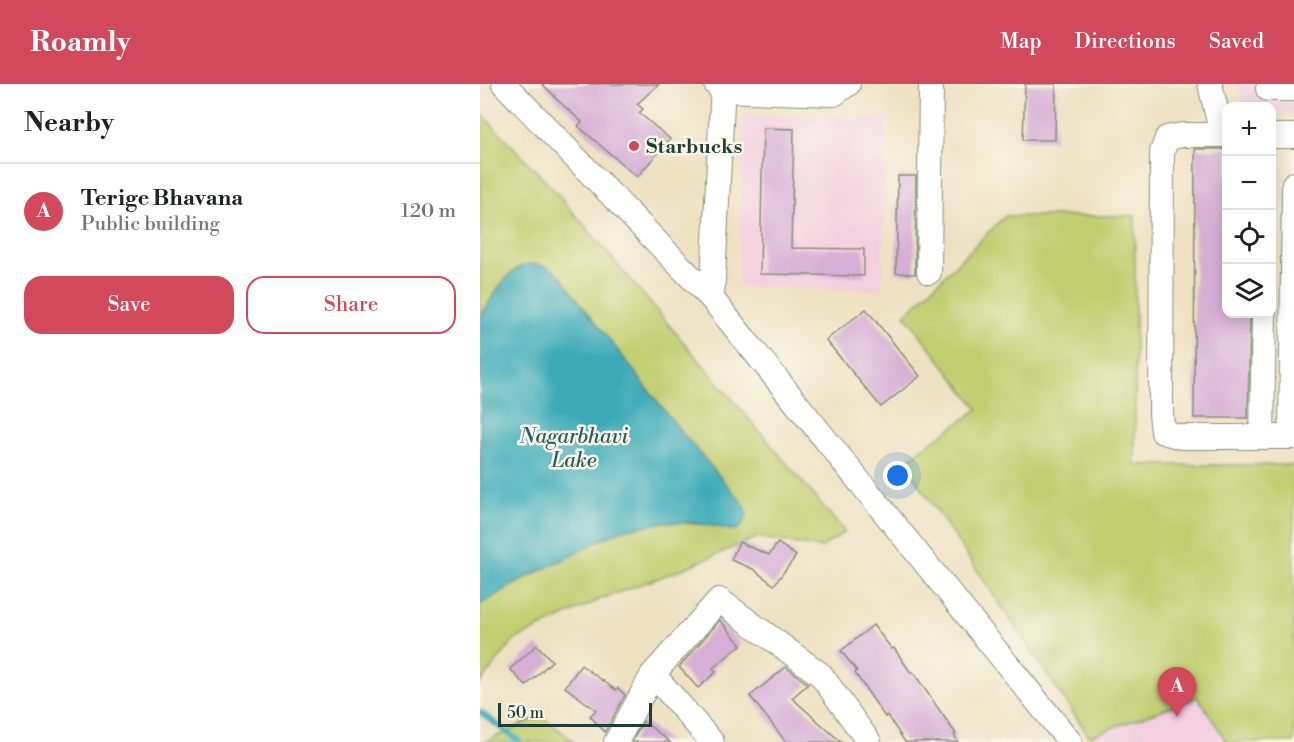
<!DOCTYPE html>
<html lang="en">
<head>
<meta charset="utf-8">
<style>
	:root { --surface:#fff; --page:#f2f2f2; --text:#202124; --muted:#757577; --line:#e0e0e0; --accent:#d1495b }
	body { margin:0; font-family:"Libre Bodoni",serif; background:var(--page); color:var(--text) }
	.controls { position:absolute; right:18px; top:18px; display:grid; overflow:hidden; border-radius:12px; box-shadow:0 3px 15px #0003 }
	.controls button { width:54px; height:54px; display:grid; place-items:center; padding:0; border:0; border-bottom:2px solid var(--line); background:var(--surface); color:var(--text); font:30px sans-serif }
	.scale { position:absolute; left:18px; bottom:15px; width:154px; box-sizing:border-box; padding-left:6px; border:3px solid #1f3d34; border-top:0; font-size:16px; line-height:21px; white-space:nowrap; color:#1f3d34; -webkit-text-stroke:4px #fbf7ec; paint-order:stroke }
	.you { position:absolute; left:418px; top:392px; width:21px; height:21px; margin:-15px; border:4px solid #fff; border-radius:50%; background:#1a73e8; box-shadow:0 0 0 9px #1a73e833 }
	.badge { display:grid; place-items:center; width:39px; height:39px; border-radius:50%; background:var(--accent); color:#fff; font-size:20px; font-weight:700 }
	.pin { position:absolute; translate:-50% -50px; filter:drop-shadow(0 2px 3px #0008) }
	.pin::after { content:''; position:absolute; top:32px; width:21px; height:18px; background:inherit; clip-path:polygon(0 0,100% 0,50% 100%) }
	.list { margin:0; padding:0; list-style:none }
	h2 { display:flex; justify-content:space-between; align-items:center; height:78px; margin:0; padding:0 24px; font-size:26px }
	h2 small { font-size:20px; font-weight:400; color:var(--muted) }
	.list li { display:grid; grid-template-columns:39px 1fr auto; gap:18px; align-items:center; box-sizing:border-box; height:96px; padding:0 24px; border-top:2px solid var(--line) }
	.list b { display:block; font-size:22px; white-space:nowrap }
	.list p { margin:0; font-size:20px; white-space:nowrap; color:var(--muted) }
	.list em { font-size:20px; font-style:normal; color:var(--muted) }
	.actions { display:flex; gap:12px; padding:18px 24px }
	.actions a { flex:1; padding:14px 0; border:2px solid var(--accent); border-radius:18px; text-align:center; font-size:21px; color:var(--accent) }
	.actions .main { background:var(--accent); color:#fff }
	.icon { flex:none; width:33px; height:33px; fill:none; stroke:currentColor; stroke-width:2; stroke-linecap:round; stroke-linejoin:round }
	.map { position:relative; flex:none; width:814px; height:658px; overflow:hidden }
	header { display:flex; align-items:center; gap:36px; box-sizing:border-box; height:84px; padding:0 30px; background:var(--accent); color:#fff }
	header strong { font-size:28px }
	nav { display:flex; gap:33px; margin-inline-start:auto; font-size:21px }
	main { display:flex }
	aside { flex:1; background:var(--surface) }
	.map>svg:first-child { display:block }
	.built { fill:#f3cfdf }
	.green { fill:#c1ce70; stroke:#708652; stroke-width:1.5 }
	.water { fill:#3aaab7; stroke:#2c7476; stroke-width:1.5 }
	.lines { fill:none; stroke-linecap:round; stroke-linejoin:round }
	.stream { stroke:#3aaab7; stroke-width:6 }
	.building { fill:#d7afd6 }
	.minor-casing { stroke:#86907b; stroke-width:26 }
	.minor { stroke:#fff; stroke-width:24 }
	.poi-dot { fill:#d1495b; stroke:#fbf7ec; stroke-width:2 }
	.labels { text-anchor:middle; stroke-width:5; stroke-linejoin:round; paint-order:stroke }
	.poi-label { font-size:20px; font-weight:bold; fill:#1f3d34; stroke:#fbf7ec; text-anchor:start }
	.water-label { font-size:21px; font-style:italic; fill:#275e5b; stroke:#fbf7ec }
</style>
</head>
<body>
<header>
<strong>Roamly</strong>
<nav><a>Map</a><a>Directions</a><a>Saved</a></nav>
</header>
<main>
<aside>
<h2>Nearby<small></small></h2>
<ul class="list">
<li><span class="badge">A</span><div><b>Terige Bhavana</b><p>Public building</p></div><em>120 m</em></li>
</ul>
<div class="actions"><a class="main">Save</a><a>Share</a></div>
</aside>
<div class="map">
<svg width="814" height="658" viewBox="0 0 814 658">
	<rect width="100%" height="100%" fill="#fbf7ec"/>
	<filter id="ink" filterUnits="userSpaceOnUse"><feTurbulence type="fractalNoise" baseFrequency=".0167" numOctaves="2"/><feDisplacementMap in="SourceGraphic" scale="12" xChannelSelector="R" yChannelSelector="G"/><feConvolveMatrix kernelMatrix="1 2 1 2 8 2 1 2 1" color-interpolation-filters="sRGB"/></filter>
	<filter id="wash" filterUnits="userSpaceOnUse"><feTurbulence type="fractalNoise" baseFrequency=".008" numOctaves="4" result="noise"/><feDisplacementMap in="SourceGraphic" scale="24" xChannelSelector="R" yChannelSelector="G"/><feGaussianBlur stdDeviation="1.35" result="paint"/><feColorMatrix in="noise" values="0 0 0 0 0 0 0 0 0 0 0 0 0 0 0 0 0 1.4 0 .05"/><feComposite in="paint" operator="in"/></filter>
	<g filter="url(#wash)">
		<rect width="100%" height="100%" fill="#eee2c2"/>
		<path class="built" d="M756,0H814V29L792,28V22H765Z
			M263,30L406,34L402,206L258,202Z
			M718,613L747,658H614L609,652Z"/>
		<path class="green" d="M0,28L75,107L365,448L341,464L278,453L195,488L123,514L34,556L0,599V521L8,515L107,462L143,446L184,438L228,441L265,422L199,345L89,204C83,194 77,191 68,185C34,165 15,211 0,234Z
			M525,132H655V381H814V658H747L718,613L609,652L424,378L498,325L425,231Z
			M61,631L94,658H5Z"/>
		<path class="water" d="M49,180C68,180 80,187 89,204L199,345L265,422L267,432L261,443L256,446H250L228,441L207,438H184L143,446L125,453L91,472L46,493L0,521V234C13,213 24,187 49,180Z"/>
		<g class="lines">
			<path class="stream" d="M0,628L40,658"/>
		</g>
		<g id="blocks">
			<path class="building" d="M62,0H179L157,20L163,25L159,29L190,55L157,93L98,42L102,38L74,13L75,12Z
				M545,0H576L575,56H543Z
				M283,44L314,45L311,164L384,165V192L280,190Z
				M715,65H747V230H770L768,334H714Z
				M418,92H436L435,190L416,189Z
				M386,225L440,292L401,323L346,256Z
				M259,458L289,471L298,459L316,472L294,501L273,485L251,476Z
				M240,536L261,561L233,584L236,588L218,604L199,583Z
				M393,541L412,565L414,564L431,589L433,588L476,650L474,651L478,658H425L407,631L405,633L375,589L377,587L361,567Z
				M57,561L72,577L46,602L30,585Z
				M101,581L136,606L138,604L145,611L125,648L110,632L116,626L85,603Z
				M306,583L328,600L312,614L361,658H306L270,612Z
				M163,637L190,658H152Z"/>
		</g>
	</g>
	<g filter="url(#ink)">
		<use href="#blocks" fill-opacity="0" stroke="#86907b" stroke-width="1.5"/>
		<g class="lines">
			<g class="minor-casing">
				<path id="minor" d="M24,0L232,215L590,658
					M236,0L242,6L354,10L368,0
					M730,0L742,51
					M788,5H814
					M746,51H702L687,54L682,68L681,330L683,348L701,353H814
					M792,52H814
					M449,188L451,0
					M232,215L243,0
					M782,353L784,230
					M811,353L814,100
					M173,590L232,658
					M136,658L173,590L239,516L341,591L389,658"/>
			</g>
			<use href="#minor" class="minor"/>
		</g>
	</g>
	<circle class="poi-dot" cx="154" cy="62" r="6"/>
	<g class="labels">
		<g class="poi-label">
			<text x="166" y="69">Starbucks</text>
		</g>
		<g class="water-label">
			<text x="94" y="359">Nagarbhavi<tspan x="94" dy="24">Lake</tspan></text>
		</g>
	</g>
</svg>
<div class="controls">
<button>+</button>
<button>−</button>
<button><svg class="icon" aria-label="locate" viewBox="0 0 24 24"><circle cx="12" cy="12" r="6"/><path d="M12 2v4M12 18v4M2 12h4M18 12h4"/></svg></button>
<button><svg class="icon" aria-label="layers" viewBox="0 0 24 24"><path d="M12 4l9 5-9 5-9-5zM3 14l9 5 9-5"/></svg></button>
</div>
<div class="scale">50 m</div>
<div class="you"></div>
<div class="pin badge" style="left:697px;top:633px">A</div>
</div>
</main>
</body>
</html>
